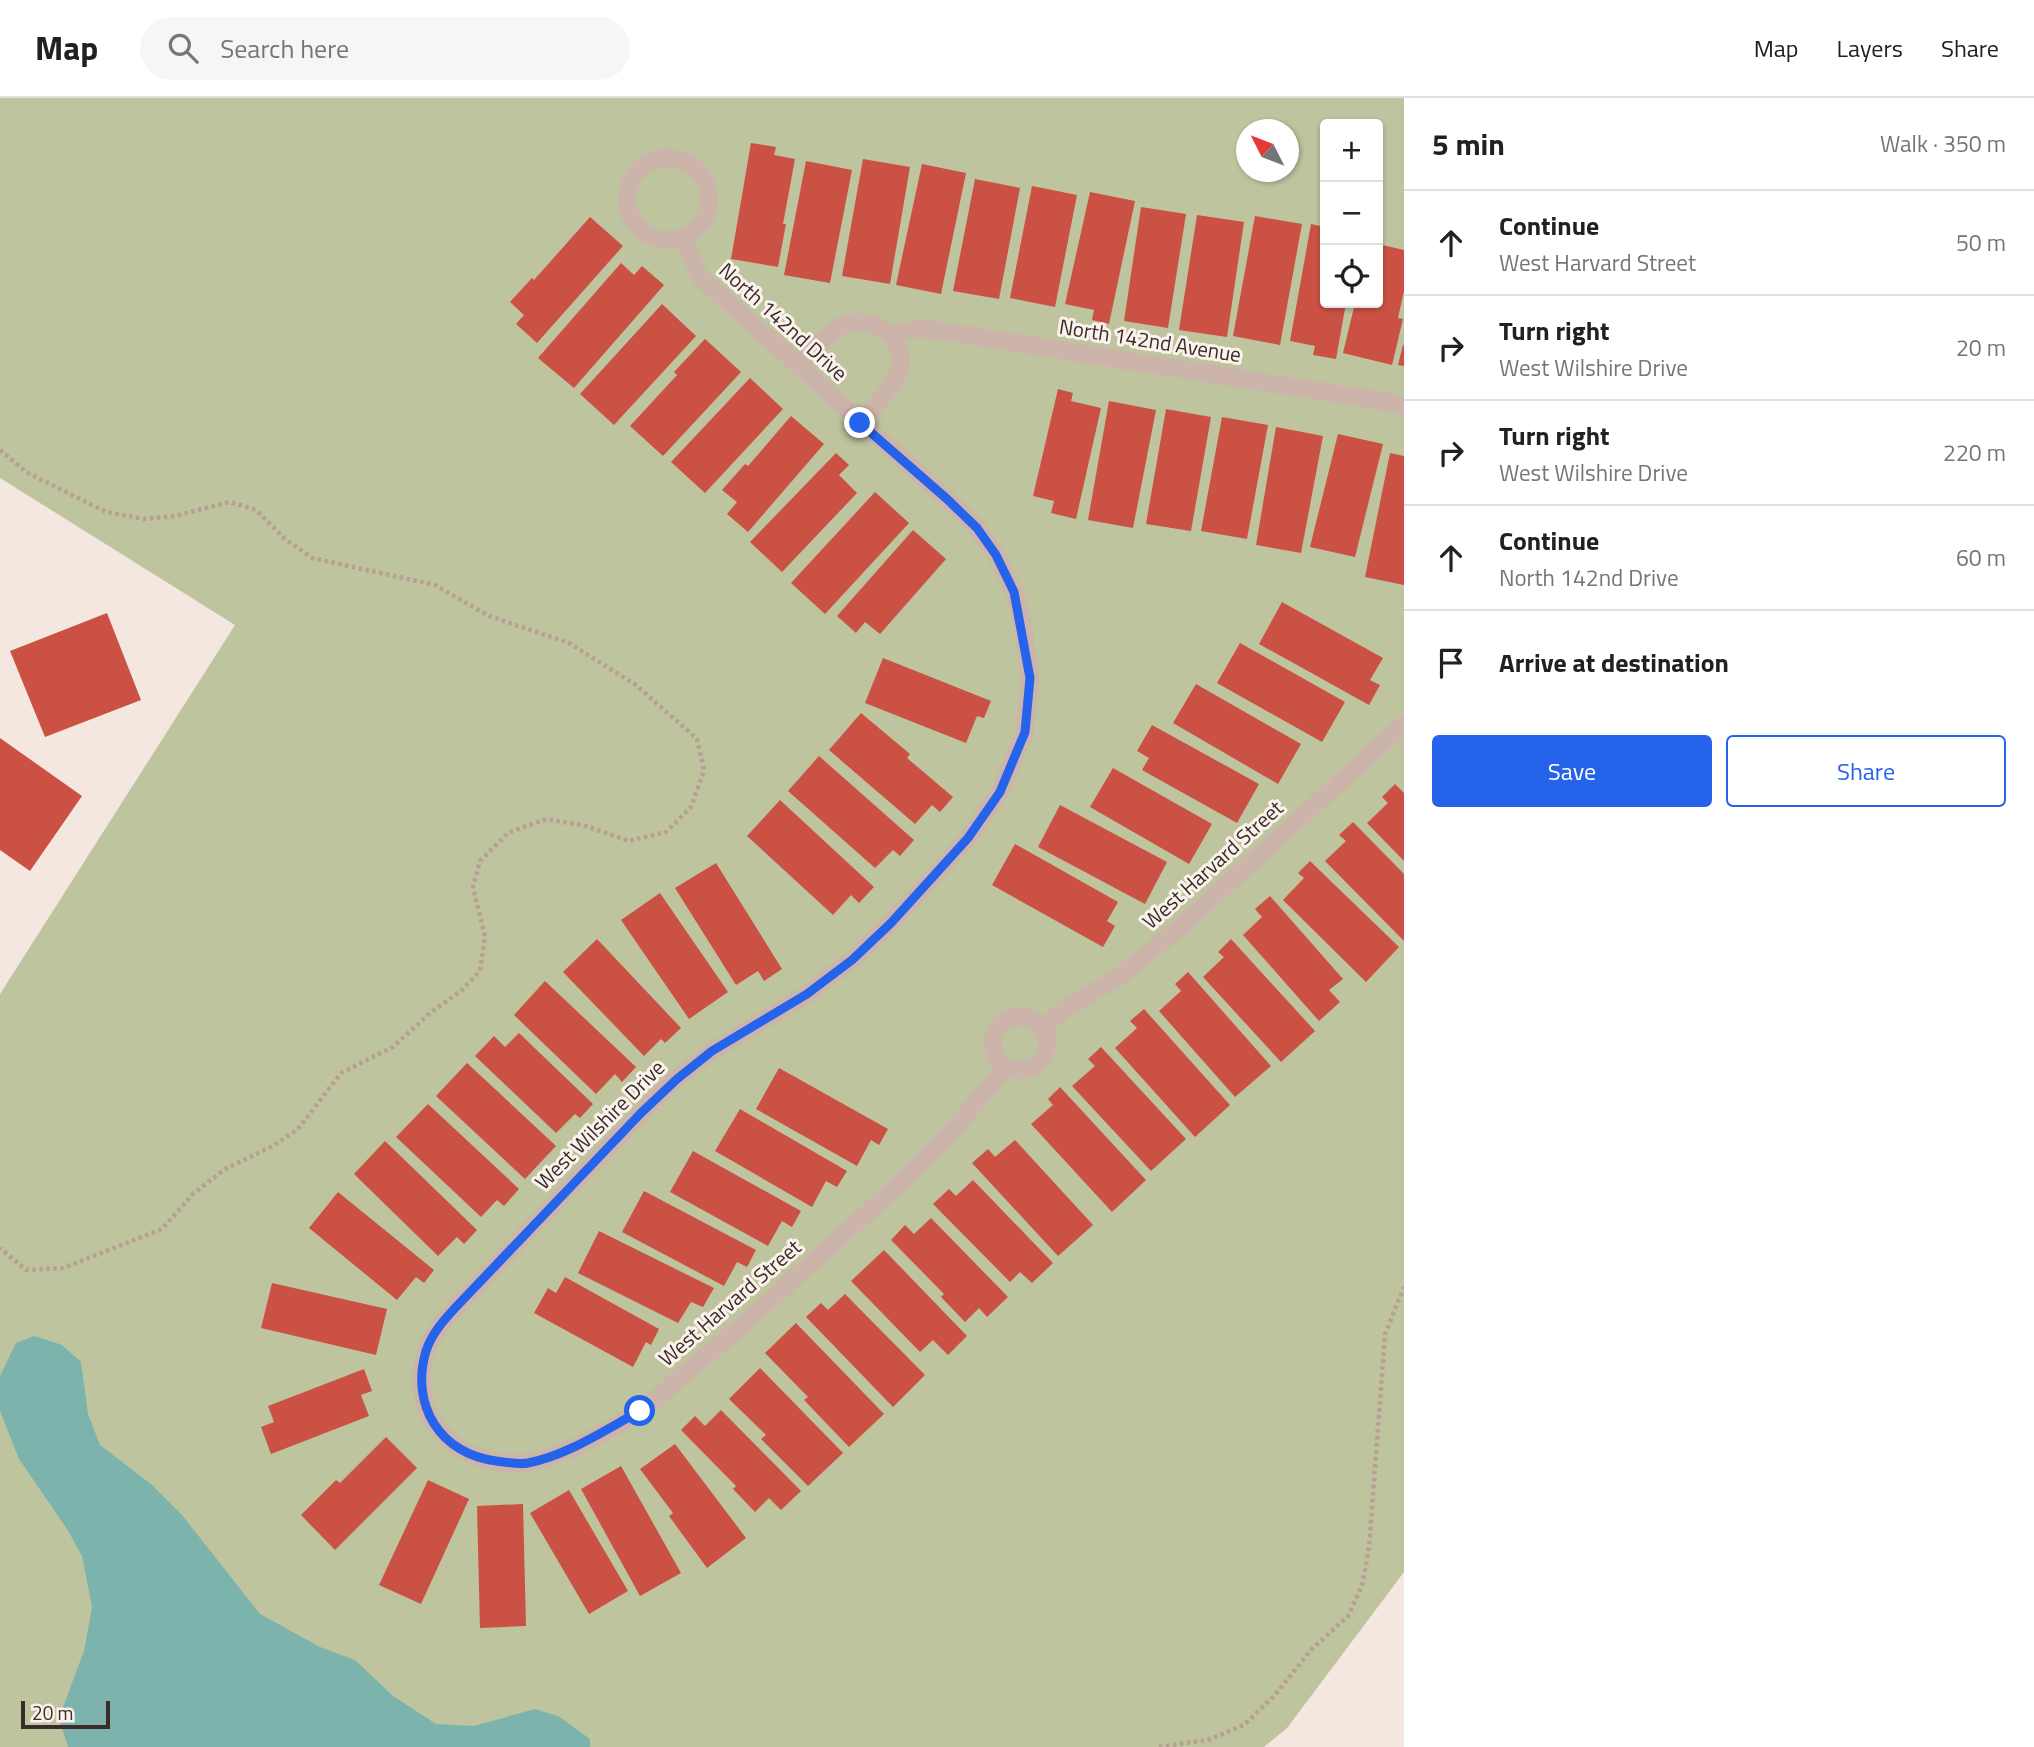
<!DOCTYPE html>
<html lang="en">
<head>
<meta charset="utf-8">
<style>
	:root { --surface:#fff; --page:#f6f6f6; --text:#202124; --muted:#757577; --line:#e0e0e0; --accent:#2563eb }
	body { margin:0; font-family:"Titillium Web",sans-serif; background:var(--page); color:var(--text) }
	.controls { position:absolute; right:21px; top:21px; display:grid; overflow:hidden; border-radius:7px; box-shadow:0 2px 5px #0004 }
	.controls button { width:63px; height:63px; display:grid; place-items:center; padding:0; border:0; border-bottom:2px solid var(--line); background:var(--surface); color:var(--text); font:35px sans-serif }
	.compass { position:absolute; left:1236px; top:21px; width:63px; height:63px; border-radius:50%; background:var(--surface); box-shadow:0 2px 5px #0004; rotate:312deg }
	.scale { position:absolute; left:21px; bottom:18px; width:89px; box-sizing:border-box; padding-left:7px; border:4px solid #3a2c2a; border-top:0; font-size:19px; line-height:24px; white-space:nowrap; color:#3a2c2a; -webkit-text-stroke:5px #fbf2ec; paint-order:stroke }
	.stop { position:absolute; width:21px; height:21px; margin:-16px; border:5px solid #2563eb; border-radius:50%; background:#fff }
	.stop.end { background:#2563eb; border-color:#fff; box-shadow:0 2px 7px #0008 }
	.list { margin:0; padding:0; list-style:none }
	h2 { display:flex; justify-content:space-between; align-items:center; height:91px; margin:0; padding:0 28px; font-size:30px }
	h2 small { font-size:23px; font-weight:400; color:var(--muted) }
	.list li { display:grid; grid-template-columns:46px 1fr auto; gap:21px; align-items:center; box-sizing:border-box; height:105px; padding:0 28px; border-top:2px solid var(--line) }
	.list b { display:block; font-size:26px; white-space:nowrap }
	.list p { margin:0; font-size:23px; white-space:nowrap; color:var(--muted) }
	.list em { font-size:23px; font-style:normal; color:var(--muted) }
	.actions { display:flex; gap:14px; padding:21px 28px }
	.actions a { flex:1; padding:16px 0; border:2px solid var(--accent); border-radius:7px; text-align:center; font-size:24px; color:var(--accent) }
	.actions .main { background:var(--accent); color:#fff }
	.icon { flex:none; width:38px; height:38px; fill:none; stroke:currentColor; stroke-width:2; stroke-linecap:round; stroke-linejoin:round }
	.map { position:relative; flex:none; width:1404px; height:1649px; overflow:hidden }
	header { display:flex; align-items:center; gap:42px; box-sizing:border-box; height:98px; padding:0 35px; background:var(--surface); border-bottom:2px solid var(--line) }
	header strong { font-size:33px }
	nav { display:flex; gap:38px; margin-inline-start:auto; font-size:24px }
	.search { width:490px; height:63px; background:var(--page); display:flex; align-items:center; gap:18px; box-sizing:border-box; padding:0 24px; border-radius:38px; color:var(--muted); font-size:26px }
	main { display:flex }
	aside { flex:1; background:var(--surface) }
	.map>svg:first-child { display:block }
	.green { fill:#bdc49e; fill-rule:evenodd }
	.water { fill:#7cb3ad }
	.building { fill:#cb5145 }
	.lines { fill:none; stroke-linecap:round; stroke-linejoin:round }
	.path { stroke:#b99e94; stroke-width:4.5; stroke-dasharray:3.5 3.5; stroke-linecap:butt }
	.minor { stroke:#cdb4aa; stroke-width:18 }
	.route { stroke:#2563eb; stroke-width:9 }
	.labels { text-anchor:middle; stroke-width:6; stroke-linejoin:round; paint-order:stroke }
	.street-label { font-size:21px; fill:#3a2c2a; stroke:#fbf2ec }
</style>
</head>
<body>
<header>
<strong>Map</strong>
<div class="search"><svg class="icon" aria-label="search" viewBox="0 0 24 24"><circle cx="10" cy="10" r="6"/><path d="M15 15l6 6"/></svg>Search here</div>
<nav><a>Map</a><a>Layers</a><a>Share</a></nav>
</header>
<main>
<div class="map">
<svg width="1404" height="1649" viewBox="0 0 1404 1649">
	<rect width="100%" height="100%" fill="#f4e7df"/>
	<path class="green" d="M0,0H1404V1474L1287,1630L1264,1649H0V896L235,527L0,380ZM1325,26H1378V205H1325ZM1246,32H1288V74H1246Z"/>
	<path class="water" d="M34,1238L62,1247L81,1264L88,1316L100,1347L152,1387L182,1417L260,1516L320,1549L355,1562L393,1598L436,1626L474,1628L535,1611L558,1618L590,1641V1649H68L59,1620L84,1553L92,1509L82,1458L67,1431L19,1361L0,1313V1278L16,1245Z"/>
	<path class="building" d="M751,45L776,49L774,57L795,61L783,126H786L778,169L731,161Z
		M863,61L910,69L890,186L842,178Z
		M806,63L852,72L830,185L784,177Z
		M922,66L966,75L941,196L896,187Z
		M975,81L1020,90L999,201L953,193Z
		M1032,88L1077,97L1055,209L1010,200Z
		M1090,94L1135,103L1109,226L1092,222L1094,212L1065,206Z
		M1141,109L1186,116L1168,230L1124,223Z
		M1197,117L1244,124L1227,239L1179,232Z
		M1255,118L1302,126L1280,247L1233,238Z
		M590,119L623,148L537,245L516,226L524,217L510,204L532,180L534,182Z
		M1311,126L1325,129V205H1346L1336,261L1313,257L1315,248L1290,243Z
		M1378,146L1404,152V193L1398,220L1403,221L1392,267L1343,255L1355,205H1378Z
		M621,165L634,177L642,168L664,187L574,290L538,260Z
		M662,206L696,238L614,327L580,296Z
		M705,241L741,274L663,358L630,328L677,277L674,274Z
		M1403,247H1404V268L1398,267Z
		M750,280L783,311L705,395L671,364Z
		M1058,291L1073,295L1071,303L1101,310L1076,421L1051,415L1054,403L1033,398Z
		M1109,303L1156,312L1133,430L1088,422Z
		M1166,311L1211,319L1191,433L1146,426Z
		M791,318L824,346L748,434L727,416L737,404L722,392L745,366L748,368Z
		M1222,319L1268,327L1247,441L1201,433Z
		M1276,329L1323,338L1301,455L1256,447Z
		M1338,336L1383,346L1355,459L1310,449Z
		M836,355L849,367L839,377L857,395L782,474L750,444Z
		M1390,355L1404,358V487L1365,479Z
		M875,394L909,425L825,516L791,485Z
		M913,432L946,461L880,536L865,524L856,535L837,518Z
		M1282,504L1383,560L1370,582L1380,587L1369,607L1259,546Z
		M107,515L141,602L45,639L10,553Z
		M1240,545L1345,604L1322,644L1217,585Z
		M883,560L991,603L984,620L977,618L966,645L865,605Z
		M1196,586L1301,646L1278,686L1173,625Z
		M861,615L910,656L907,660L953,699L940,714L932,707L915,726L829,652Z
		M1152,627L1259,686L1237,725L1142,672L1149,660L1137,653Z
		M0,640L82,698L30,773L0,752Z
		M819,658L914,742L900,758L893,752L875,770L788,693Z
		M1113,670L1212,726L1189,766L1090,709Z
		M1395,686L1404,695V763L1367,725L1388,705L1382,699Z
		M780,702L874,789L859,805L851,797L833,817L747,738Z
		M1060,707L1167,764L1145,806L1038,749Z
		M1353,724L1404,776V843L1325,763L1346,743L1339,737Z
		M1015,746L1118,804L1107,823L1115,828L1103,849L992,787Z
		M1310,763L1399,849L1366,884L1283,802L1304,780L1298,775Z
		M716,765L782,871L764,883L758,873L736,887L675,790Z
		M660,795L728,894L689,921L621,822Z
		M1270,798L1343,881L1329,892L1340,904L1319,923L1243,837L1262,819L1255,811Z
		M597,841L681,930L665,945L661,941L644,958L563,874Z
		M1231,841L1315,933L1281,964L1203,879L1224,859L1218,854Z
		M1188,874L1271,968L1235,999L1159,913L1181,893L1175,886Z
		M545,883L636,969L622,984L615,976L596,996L514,917Z
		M1144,911L1230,1007L1195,1039L1115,950L1137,930L1130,923Z
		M519,935L593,1006L580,1020L575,1016L556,1035L475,958L494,938L505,949Z
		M1101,949L1186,1041L1151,1073L1072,988L1095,968L1088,961Z
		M467,965L556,1048L525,1081L436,998Z
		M779,970L888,1031L879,1047L871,1042L857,1068L756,1011Z
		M1060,989L1146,1082L1112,1114L1031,1026L1053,1007L1048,1001Z
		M428,1006L519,1091L504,1108L497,1102L481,1119L396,1039Z
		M740,1011L847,1073L837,1089L826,1083L812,1109L715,1053Z
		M1015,1042L1093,1127L1058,1158L972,1065L988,1051L995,1059Z
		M385,1043L477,1132L464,1146L457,1139L438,1158L354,1076Z
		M693,1053L801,1113L792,1129L782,1123L768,1148L670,1094Z
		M973,1082L1053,1165L1032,1185L1020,1174L1010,1184L933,1106L949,1091L956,1098Z
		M644,1093L756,1152L747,1169L737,1164L724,1188L622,1134Z
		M338,1094L434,1172L424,1185L416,1179L397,1202L309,1130Z
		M931,1120L1008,1199L987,1219L979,1210L965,1224L941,1199L944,1196L891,1142L905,1127L914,1136Z
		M599,1133L714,1190L703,1209L691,1204L678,1225L578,1175Z
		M884,1152L967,1238L948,1257L933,1242L920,1254L851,1183Z
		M565,1179L659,1231L651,1247L646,1244L633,1269L534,1215L548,1190L556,1195Z
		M272,1185L387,1211L376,1257L261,1230Z
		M845,1196L925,1277L893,1309L806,1219L821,1205L828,1212Z
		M796,1225L884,1316L849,1349L804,1302L808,1299L765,1255Z
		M760,1270L843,1355L808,1388L761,1341L766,1337L729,1301Z
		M364,1271L372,1293L361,1297L369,1318L271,1356L261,1329L274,1324L268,1308Z
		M721,1312L801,1393L781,1412L769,1400L755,1414L733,1391L736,1388L681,1332L695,1318L705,1328Z
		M386,1339L417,1370L335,1452L301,1417L336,1382L340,1385Z
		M675,1346L746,1440L707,1470L669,1418L673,1415L640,1371Z
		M621,1368L681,1475L640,1498L581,1391Z
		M428,1382L469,1401L421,1506L379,1487Z
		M569,1392L628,1493L589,1516L530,1415Z
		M523,1406L526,1528L480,1530L477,1408Z"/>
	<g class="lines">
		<path class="path" d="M0,352L26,374L106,414L144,421L175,418L230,404L256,412L285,441L312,460L435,487L489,518L569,545L636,587L697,641L704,672L691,709L666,734L629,743L586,728L547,721L509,734L480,763L473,789L485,838L480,873L461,893L430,915L393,949L341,975L298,1031L273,1048L225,1071L193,1096L162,1131L63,1170L26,1172L0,1150
			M1159,1649L1208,1642L1244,1627L1274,1598L1311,1552L1348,1518L1362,1488L1369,1450L1385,1236L1404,1189"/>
		<path class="minor" d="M627 101a41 41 0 1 1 82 0a41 41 0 1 1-82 0Z
			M683,140L700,179L947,401L977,430L996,457L1014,494L1022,523L1030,580L1025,634L1000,694L968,740L891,825L852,862L807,896L712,953L677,980L641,1015L456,1209C444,1222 432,1235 427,1252C404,1319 458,1370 524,1365C553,1363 615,1330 640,1313C654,1304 667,1291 680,1279C709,1256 737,1232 765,1207C827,1150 893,1095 951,1034C970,1013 987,990 1006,969
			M889,236L922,230L1394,305L1404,309
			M798,268C812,254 827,233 846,226C872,216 911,244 899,273C891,292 874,309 861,325
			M993 945a27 27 0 1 1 54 0a27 27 0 1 1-54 0Z
			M1043,930L1065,910L1117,880L1178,831L1404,626"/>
	</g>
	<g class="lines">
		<path class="route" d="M640,1313C605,1332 568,1357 528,1365C518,1367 506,1364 496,1363C440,1356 410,1307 426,1253C432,1235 444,1222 456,1209L641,1015L677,981L712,953L807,896L852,862L891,825L968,740L1000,694L1025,634L1030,580L1014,494L996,457L977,430L947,401L860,325"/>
	</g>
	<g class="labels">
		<g class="street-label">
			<text transform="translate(783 224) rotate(42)" y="7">North 142nd Drive</text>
			<text transform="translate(1150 243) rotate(9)" y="7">North 142nd Avenue</text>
			<text transform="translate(1213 767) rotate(-42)" y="7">West Harvard Street</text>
			<text transform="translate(600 1027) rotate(-45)" y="7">West Wilshire Drive</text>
			<text transform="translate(730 1205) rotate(-41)" y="7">West Harvard Street</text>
		</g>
	</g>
</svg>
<div class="controls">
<button>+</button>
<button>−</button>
<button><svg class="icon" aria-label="locate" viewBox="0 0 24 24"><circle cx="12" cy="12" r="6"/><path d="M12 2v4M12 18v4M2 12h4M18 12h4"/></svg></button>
</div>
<svg class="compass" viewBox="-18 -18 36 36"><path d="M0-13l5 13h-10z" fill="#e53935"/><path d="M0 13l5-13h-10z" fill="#757577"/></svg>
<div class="scale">20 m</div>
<div class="stop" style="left:640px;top:1313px"></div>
<div class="stop end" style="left:860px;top:325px"></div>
</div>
<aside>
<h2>5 min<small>Walk · 350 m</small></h2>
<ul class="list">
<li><svg class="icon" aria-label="ahead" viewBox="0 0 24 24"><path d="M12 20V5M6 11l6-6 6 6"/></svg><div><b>Continue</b><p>West Harvard Street</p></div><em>50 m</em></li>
<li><svg class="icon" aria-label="right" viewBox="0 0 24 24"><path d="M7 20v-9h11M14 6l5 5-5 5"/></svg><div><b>Turn right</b><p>West Wilshire Drive</p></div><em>20 m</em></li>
<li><svg class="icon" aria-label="right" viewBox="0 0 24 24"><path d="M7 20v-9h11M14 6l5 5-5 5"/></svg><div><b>Turn right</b><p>West Wilshire Drive</p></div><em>220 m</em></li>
<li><svg class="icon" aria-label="ahead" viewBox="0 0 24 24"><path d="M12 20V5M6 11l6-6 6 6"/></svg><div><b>Continue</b><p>North 142nd Drive</p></div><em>60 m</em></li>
<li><svg class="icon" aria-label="arrive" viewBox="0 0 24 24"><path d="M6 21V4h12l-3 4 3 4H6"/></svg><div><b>Arrive at destination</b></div></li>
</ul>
<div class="actions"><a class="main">Save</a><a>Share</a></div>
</aside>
</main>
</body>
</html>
